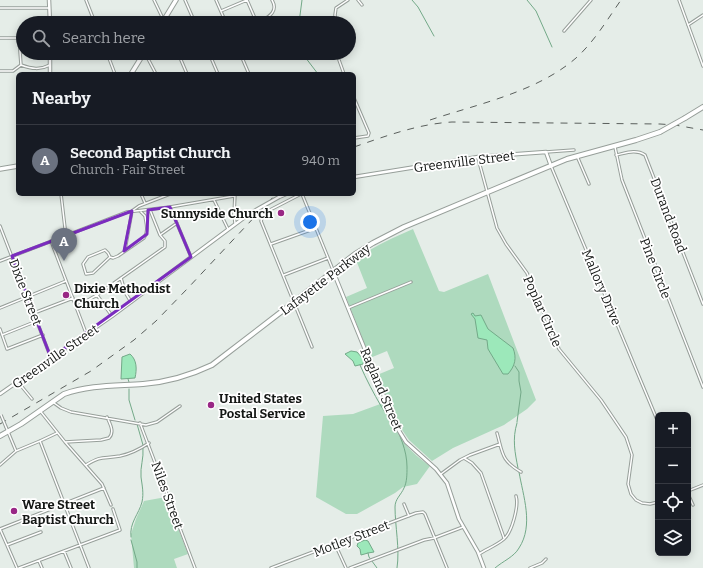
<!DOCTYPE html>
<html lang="en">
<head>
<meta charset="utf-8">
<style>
	:root { --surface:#171b24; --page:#20242c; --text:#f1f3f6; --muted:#9ea1a6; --line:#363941; --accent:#b45309 }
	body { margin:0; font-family:Bitter,serif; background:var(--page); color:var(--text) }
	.controls { position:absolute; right:12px; bottom:12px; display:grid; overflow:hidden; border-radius:6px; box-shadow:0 2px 10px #0003 }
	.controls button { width:36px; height:36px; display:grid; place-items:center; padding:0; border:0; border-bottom:1px solid var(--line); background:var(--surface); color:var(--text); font:20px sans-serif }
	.you { position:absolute; left:310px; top:222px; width:14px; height:14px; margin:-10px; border:3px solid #fff; border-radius:50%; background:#1a73e8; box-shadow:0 0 0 6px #1a73e833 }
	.badge { display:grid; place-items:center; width:26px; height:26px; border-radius:50%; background:var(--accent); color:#fff; font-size:13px; font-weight:700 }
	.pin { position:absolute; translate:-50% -33px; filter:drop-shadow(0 1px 2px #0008) }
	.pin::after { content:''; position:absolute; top:21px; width:14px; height:12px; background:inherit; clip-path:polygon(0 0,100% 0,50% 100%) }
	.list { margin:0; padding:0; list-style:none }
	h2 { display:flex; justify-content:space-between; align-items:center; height:52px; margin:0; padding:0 16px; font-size:17px }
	h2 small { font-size:13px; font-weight:400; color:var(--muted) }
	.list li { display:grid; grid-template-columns:26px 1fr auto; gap:12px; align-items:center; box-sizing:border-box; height:72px; padding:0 16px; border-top:1px solid var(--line) }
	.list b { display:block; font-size:15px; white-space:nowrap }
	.list p { margin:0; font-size:13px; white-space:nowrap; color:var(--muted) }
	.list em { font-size:13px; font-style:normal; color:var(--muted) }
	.icon { flex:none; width:22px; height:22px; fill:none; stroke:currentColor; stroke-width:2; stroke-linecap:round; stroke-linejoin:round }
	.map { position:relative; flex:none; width:703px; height:568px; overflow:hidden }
	.search { position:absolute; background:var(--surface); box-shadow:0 2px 10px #0003; left:16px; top:16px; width:340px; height:44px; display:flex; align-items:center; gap:10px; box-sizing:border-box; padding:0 14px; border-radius:22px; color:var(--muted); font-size:15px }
	.panel { position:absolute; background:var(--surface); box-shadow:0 2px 10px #0003; left:16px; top:72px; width:340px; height:124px; border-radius:6px }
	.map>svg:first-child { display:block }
	.green { fill:#aedabe }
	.water { fill:#9ce8ba; stroke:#73a988 }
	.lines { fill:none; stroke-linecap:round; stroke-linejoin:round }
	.stream { stroke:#73a988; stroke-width:1 }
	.street-casing { stroke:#979f9a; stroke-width:3.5 }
	.secondary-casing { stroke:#979f9a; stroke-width:4.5 }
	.primary-casing { stroke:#979f9a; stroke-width:5.5 }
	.highway-casing { stroke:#979f9a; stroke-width:6 }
	.street { stroke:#fff; stroke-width:1.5 }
	.secondary { stroke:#fff; stroke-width:2.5 }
	.primary { stroke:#fff; stroke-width:3.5 }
	.highway { stroke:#fff; stroke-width:4 }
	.rail { stroke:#5a5f5c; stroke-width:1; stroke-dasharray:7 7; stroke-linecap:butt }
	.street-bridge-casing { stroke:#979f9a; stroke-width:3.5; stroke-linecap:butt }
	.secondary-bridge-casing { stroke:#979f9a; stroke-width:4.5; stroke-linecap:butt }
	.highway-bridge-casing { stroke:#979f9a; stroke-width:6; stroke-linecap:butt }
	.street-bridge { stroke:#fff; stroke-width:1.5 }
	.secondary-bridge { stroke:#fff; stroke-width:2.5 }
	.highway-bridge { stroke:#fff; stroke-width:4 }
	.marked { fill:none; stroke:#7b2cbf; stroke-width:3; stroke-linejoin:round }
	.poi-dot { fill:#992785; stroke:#fff; stroke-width:1.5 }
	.labels { text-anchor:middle; stroke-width:3.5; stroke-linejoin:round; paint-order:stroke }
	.street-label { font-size:13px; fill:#141715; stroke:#fff }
	.poi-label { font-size:13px; font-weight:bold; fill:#141715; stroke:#fff; text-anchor:start }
</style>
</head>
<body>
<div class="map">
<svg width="703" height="568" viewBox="0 0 703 568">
	<rect width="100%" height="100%" fill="#e5ede8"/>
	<path class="green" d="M413,229L439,291L444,292L488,274L536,400L527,409L504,425L453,448L432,461L409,440L398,424L377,375L394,368L387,351L370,358L346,297L367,288L356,260C373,246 393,238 413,229Z
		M383,403C396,433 403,447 430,466L417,484L403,487L395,493L357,514H346L316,497L323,416L353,414Z
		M166,497L188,554L174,559L177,568H134L131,534L136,519L144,501Z"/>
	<path class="water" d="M473,313L475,316L481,315L488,329L513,348C517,358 515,366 508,374H503L488,349L487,340L478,338L475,319L471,314Z
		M351,351L357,352L364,360L363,364L355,366L353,361L345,354Z
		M130,354C137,360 137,369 135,378L121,379L122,357Z
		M365,540L368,541L374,552L368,553L361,555L360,549L357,546L358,543Z"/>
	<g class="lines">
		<path class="stream" d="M412,0L418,7L434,36
			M527,0L536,11L552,47
			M299,23L302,0
			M302,53L318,74
			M360,365C366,379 374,394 381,406C384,411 388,416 392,421C400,434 407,451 407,467C407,474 407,482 404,488C401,495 395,499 395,507C395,526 400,549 397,568
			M515,366L519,372V381L521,392L517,422
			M128,379L129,382
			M129,389V400L135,420
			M517,423C512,439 515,453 518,468
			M137,424L143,445
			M131,537C129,523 139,514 142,502C144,493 142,485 141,477C140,467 144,458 143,448
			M131,540L137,562V568
			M368,553L369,557L377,568
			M495,568C503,561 514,557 519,548C534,525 523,496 519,472"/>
		<g class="street-casing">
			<path id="street" d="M86,0L95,23
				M154,0L165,23
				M185,0L195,23
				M216,0L226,23
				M247,0L257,23
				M358,0L362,5
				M679,0L703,66
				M0,8H49
				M221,11L247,0
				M259,23C268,17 279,12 272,0
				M336,23L335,15L336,8L348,0
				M688,25L703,15
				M564,31L591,0
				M0,38H19L21,65
				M107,53L115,74
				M136,53L140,58
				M145,53L156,74
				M178,53L187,74
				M209,53L218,74
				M240,53L249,74
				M181,59L195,53
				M339,60L344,74
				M0,71H13L21,65C32,69 40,70 50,65
				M354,98L369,133L368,136L354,138
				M615,147L622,180L703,387
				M546,152L574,150
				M616,155C626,153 636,149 645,155L703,304
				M577,156L589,184
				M478,158L497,228L506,244L527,273L559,349L601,400L626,437L632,455L628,484L631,494L636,500L642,503L650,504L658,502
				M551,166L658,422
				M61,194L65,228L64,236
				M141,194L145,203
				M235,194L234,215L235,223
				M301,194L266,212L263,216L261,221L312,347
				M302,194L333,270
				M214,200L228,229
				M170,207L191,257
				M132,211L139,206L170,194
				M0,226L51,358
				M160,235L177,223
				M51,241L86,333
				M271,244L316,228
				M125,250L132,211
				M110,257L93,273L86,274L83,264L88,257L105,250L108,253L110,257L113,258L118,256L144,238C149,231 146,223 145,216L141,212
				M0,261L127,212L170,207L234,196
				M284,275L328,258
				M121,278L125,292L131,302
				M97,295L112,316
				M76,307L97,295L165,247V241L160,235L150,210
				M0,308L66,281
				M348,308L411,282
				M34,313L73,298
				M0,329L7,349L43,335
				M2,335L37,321
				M18,382L32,399
				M54,403L61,408L71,412L146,425L157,422L180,406
				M41,412L65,442L102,484L111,505
				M140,423L195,568
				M6,427L16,451
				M497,433C503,454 501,460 521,472
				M40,441L89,568
				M65,442L101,440L109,438C115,432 110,424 107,417
				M464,458L472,463L481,473L504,538
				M0,465L16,451L40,441L57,433
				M86,465C102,455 103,459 120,456C130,454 140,449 149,443
				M441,474L460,460L470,455L500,444
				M688,491L703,485
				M688,494L693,505
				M404,504L409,516
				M0,529L104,488
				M0,529L17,568
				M335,544L346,568
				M7,545L41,532
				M64,551L71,568
				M479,554C487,549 497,545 504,539C512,532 519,506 516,496
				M39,561L42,568
				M19,568L120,530L113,509
				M271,568L416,513L423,512L425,514L447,568
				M350,568L424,540L434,538L463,527
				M530,568L542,563L546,559"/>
		</g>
		<g class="secondary-casing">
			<path id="secondary" d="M49,0L50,23
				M50,53V74
				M354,177L478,157L546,152L551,166
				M279,197L286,194
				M333,271L396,426L406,442L436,469L447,483L459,519L478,552L484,568
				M0,394L112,316L249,214"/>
		</g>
		<g class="primary-casing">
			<path id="primary" d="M162,23L176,0
				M131,74L144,53
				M0,169L18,166"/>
		</g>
		<g class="highway-casing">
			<path id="highway" d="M685,118L703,107
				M0,436L21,424L64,394C89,385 116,386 143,384C168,382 189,376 212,365L294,302L355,254L373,243L404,227L567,159L636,140L660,132"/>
		</g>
		<use href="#street" class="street"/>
		<use href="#secondary" class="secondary"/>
		<use href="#primary" class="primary"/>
		<use href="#highway" class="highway"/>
		<path class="rail" d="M430,120C478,104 537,92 576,58C594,42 607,20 621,0
			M354,147C386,136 418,124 452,122L660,124L675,125L703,130
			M0,424L91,371L134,340L156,321L188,288L276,194"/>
		<g class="street-bridge-casing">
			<path id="street-bridge" d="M1,415L6,427"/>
		</g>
		<g class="secondary-bridge-casing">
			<path id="secondary-bridge" d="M249,214L279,197"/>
		</g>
		<g class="highway-bridge-casing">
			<path id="highway-bridge" d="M660,132L685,118"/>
		</g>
		<use href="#street-bridge" class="street-bridge"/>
		<use href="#secondary-bridge" class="secondary-bridge"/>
		<use href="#highway-bridge" class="highway-bridge"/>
	</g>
	<path class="marked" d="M170,207L191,257L51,358L12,256L132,211L124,251L147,234L148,210Z"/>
	<g class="poi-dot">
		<circle cx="281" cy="213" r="4"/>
		<circle cx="66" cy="295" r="4"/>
		<circle cx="211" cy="405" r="4"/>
		<circle cx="14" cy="511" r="4"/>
	</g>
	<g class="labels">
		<g class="street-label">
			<text transform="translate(464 161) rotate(-7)" y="5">Greenville Street</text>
			<text transform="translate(669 215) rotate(69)" y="5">Durand Road</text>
			<text transform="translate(656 268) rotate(69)" y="5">Pine Circle</text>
			<text transform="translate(325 279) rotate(-37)" y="5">Lafayette Parkway</text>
			<text transform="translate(602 287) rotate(67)" y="5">Mallory Drive</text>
			<text transform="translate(26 292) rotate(69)" y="5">Dixie Street</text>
			<text transform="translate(543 311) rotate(66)" y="5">Poplar Circle</text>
			<text transform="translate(55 356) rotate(-35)" y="5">Greenville Street</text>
			<text transform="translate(382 389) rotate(67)" y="5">Ragland Street</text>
			<text transform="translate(168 495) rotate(70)" y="5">Niles Street</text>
			<text transform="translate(351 538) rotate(-21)" y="5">Motley Street</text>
		</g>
		<g class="poi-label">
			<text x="273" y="218" text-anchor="end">Sunnyside Church</text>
			<text x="74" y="293">Dixie Methodist<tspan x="74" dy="15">Church</tspan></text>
			<text x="219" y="403">United States<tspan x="219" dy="15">Postal Service</tspan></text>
			<text x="22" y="509">Ware Street<tspan x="22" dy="15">Baptist Church</tspan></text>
		</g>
	</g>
</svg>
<div class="controls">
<button>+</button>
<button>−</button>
<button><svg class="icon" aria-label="locate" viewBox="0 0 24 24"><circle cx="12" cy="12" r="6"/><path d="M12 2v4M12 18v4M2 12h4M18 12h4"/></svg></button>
<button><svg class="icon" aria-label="layers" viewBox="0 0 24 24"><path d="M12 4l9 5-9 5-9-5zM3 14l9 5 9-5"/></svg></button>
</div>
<div class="you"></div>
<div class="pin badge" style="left:64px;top:261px;background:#6b7280">A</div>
<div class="search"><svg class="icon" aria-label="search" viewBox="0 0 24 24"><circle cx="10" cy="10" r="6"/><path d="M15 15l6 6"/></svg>Search here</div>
<section class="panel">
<h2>Nearby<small></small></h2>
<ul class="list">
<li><span class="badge" style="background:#6b7280">A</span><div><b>Second Baptist Church</b><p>Church · Fair Street</p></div><em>940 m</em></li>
</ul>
</section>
</div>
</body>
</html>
